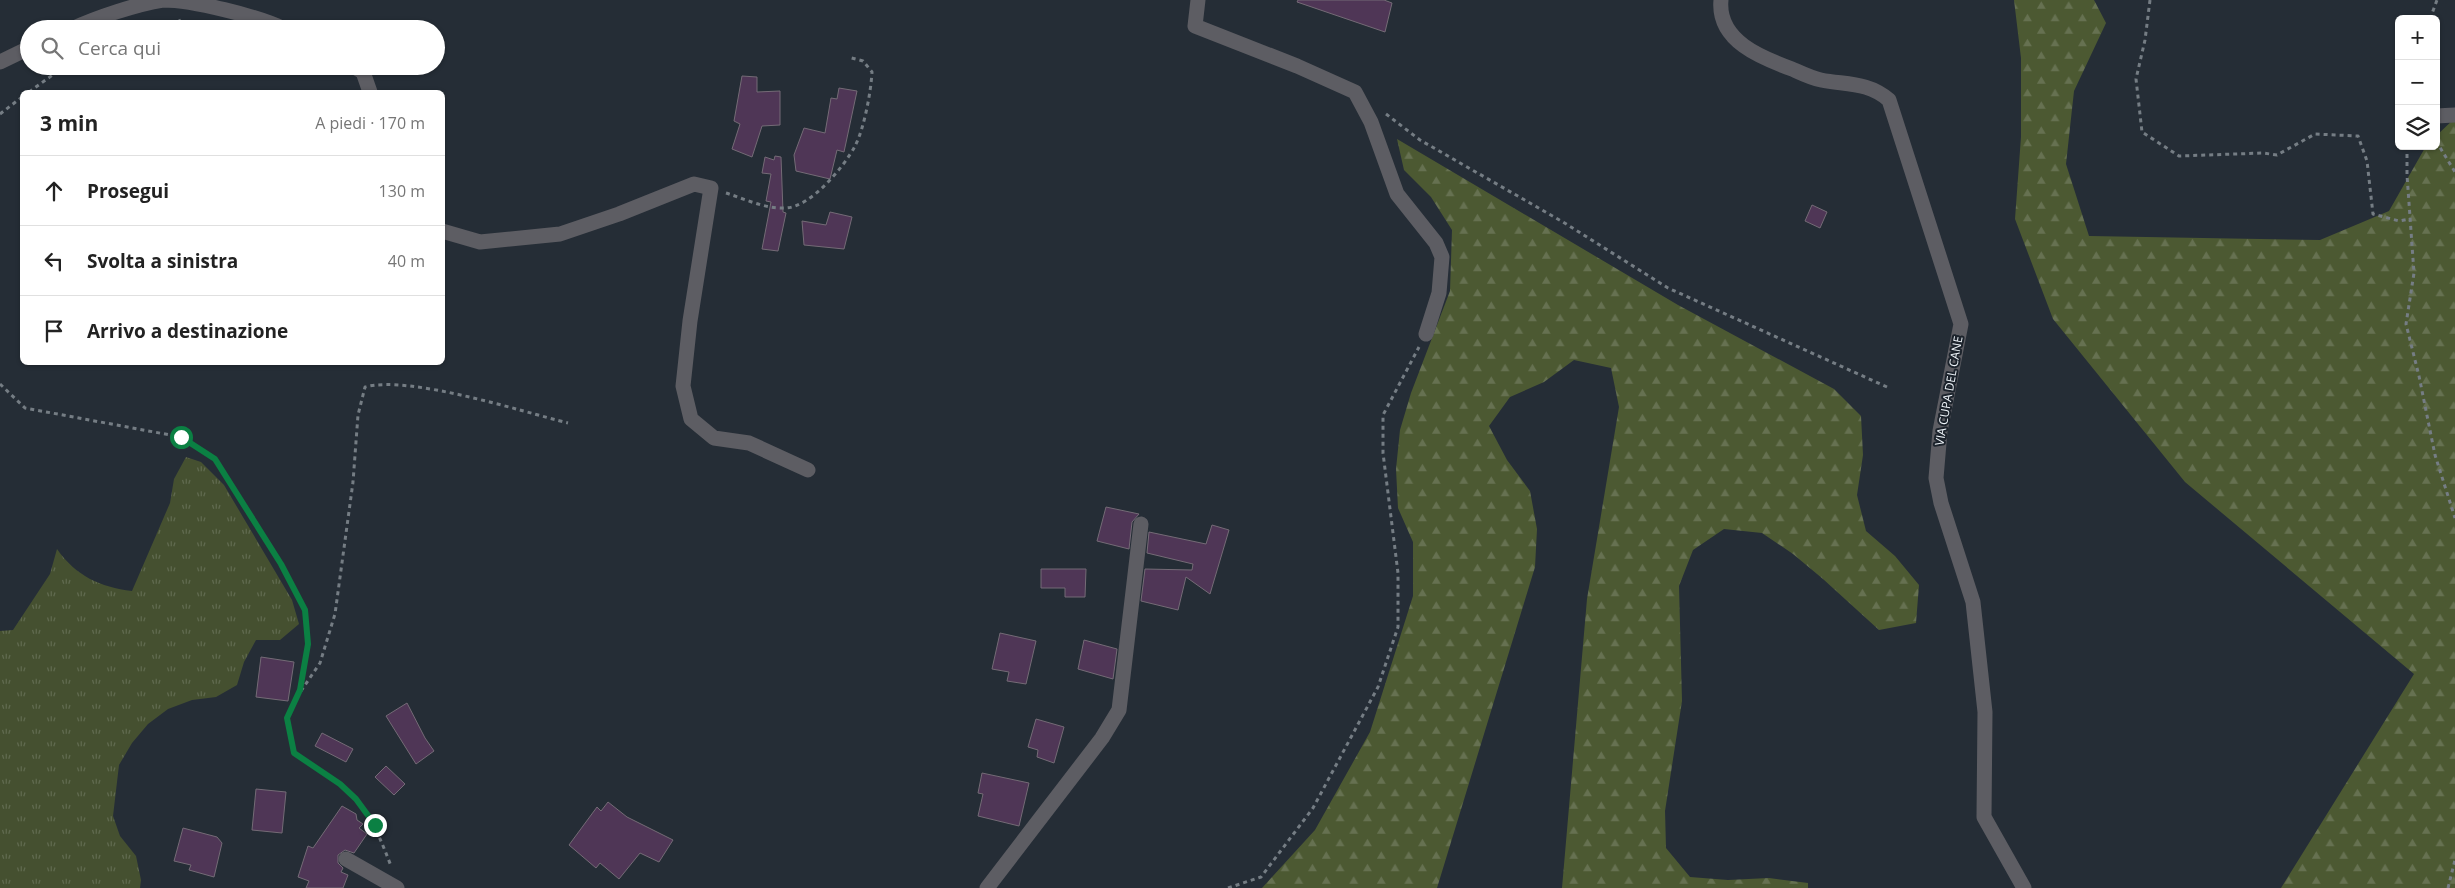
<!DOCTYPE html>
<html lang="it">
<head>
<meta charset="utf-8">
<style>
	:root { --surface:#fff; --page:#f2f2f2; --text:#222; --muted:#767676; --line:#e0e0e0 }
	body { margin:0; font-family:"Open Sans",sans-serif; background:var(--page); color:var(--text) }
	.controls { position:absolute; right:15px; top:15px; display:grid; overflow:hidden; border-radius:8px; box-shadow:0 1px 4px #0004 }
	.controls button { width:45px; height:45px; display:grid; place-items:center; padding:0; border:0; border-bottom:1px solid var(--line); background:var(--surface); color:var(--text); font:25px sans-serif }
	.stop { position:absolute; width:15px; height:15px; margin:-11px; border:4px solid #0b8043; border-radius:50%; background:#fff }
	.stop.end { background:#0b8043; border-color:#fff; box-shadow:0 1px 5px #0008 }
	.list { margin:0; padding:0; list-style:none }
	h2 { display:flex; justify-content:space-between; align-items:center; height:65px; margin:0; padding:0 20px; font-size:21px }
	h2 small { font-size:16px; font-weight:400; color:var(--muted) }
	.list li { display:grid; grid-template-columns:32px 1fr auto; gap:15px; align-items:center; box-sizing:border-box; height:70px; padding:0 20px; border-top:1px solid var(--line) }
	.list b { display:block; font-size:19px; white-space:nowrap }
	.list em { font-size:16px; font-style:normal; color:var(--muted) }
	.icon { flex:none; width:28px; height:28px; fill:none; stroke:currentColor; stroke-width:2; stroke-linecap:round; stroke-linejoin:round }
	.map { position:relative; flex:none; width:2455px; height:888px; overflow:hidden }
	.search { position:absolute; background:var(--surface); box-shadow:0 1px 4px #0004; left:20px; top:20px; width:425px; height:55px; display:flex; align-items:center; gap:12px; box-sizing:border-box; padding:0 18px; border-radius:28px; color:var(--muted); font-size:19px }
	.panel { position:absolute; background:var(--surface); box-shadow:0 1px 4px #0004; left:20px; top:90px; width:425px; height:275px; border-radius:8px }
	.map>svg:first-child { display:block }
	.grass { fill:url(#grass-tufts) }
	.forest { fill:url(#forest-firs) }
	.building { fill:#4f3656; stroke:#746b76 }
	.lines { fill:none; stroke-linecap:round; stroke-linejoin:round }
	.path { stroke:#757d84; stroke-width:3; stroke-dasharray:4 4; stroke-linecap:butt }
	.minor { stroke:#5d5d63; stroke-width:15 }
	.route { stroke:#0b8043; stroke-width:6 }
	.labels { text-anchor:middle; stroke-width:4; stroke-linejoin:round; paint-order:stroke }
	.street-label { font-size:12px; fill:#eff5fa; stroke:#1c232c }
</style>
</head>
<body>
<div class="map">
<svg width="2455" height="888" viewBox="0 0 2455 888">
	<defs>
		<pattern id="grass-tufts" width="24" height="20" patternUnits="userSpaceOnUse" patternTransform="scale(1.25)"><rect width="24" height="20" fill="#455030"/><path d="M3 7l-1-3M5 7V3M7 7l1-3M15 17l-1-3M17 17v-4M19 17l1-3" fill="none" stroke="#606a4f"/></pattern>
		<pattern id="forest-firs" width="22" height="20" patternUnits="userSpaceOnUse" patternTransform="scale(1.25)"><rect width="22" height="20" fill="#4c5932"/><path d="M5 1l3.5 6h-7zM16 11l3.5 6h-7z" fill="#667151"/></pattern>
	</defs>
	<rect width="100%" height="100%" fill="#252d36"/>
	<path class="grass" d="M186,457L201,462L224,485L292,600L299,624L280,640H256L244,662L237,685L216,697L192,700L168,709L148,724L132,743L119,765L113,816L120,836L136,856L141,880L140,888H0V631L13,630L50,574L57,549C76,576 100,587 132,591L170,503L174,479Z"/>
	<path class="forest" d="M2014,0H2094L2106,23L2074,91L2066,164L2089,236L2320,240L2389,211L2426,146H2436V136L2455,118V888H2281L2414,674L2185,482L2053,319L2015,219L2021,137V58Z
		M1397,139L1678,305L1834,389L1861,416L1863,455L1857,495L1866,531L1895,556L1919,585L1916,623L1879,630L1823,579L1793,554L1762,533L1724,529L1693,550L1679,586L1682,701L1665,811L1666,848L1690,877L1728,880L1769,878L1808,883V888H1562L1587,599L1619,407L1611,368L1574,360L1544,382L1510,397L1489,426L1507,460L1530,491L1537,529L1535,567L1437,888H1262L1315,830L1370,732L1413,596V542L1398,508L1396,469L1400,430L1411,393L1450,291L1452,230L1431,197L1404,170Z"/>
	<path class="building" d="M1298,0H1384L1392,3L1385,32L1297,2Z
		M742,76L757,77V92L780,91V125L762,126L752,157L732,149L740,124L734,121Z
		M839,88L857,91L844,152L837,150L830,179L796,171L794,155L804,128L825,133L831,98L837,99Z
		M775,156L781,157L783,212L786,213L778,251L762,249L771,202L766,201L771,174L762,173L765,157L774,160Z
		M1812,205L1827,212L1820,228L1805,221Z
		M830,212L852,217L844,249L804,245L802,221L826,225Z
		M1106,507L1139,514L1132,522L1129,549L1097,541Z
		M1212,525L1229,530L1210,594L1186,577L1178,610L1141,601L1145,569L1192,570L1193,564L1147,553L1149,532L1206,544Z
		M1041,569H1086L1085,597H1065V588H1041Z
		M1000,633L1036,641L1026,684L1007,681L1009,672L992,669Z
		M1084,640L1117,649L1113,679L1078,669Z
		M261,657L294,662L288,701L256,697Z
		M407,703L425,738L434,751L416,764L386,716Z
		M1036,719L1064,727L1054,763L1037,757L1038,750L1028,747Z
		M322,733L353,749L346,762L315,746Z
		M386,766L405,784L394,795L375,777Z
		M982,773L1029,783L1019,826L978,816L983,794L978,793Z
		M256,789L286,792L282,833L252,830Z
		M608,802L627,817L673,840L659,862L640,853L619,879L600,863L596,868L569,845L597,807L601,811Z
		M342,806L356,814L357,820L363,824L359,828L367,834L354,853L345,850L338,855V863L343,868L341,872L348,875L343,888H306L309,881L298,877L308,846L313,848Z
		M183,828L217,837L222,843L214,877L189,870L191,865L174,861Z"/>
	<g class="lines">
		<path class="path" d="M2150,0L2145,40L2136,79L2142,132L2179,156L2263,153L2277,155L2315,134L2358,136L2367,161L2373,214L2399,221L2410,219
			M2430,19L2437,0
			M163,29L183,19
			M29,92L65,66
			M0,114L22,97
			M1386,114L1420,140L1563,222L1668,288L1887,387
			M2436,141L2455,172
			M2407,146V175L2414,273L2406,324L2419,376L2435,455L2455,518
			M726,193C745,199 765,209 785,208C810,208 844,167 855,146C864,129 871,92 872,72L863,61L848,57
			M0,384L25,408L181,437L215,459L281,564L305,610L308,644L300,690L287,718L294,753C304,761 315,766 326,774C364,798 376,827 391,866
			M301,691L320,663L335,614L353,482L358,415L365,387C409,375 520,411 568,423
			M1228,888L1261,877L1313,808L1378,687L1398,627V573L1383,453V415L1419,347
			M2448,888L2455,860"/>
		<path class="minor" d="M1198,0L1195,26L1297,66L1355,92L1371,122L1397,194L1436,243L1442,257L1439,293L1426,334
			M1721,0C1717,41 1762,58 1792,69C1801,73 1811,78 1821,80C1847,85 1868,82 1889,100L1961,324L1940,431L1936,478L1941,503L1973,602L1985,712L1984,817L2024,888
			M72,29C95,18 137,4 163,0C192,0 257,16 284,29
			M0,62L29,48
			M353,66L363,72L370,92
			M2436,116L2455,115
			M442,231L480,242L560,234L619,214L694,184L711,188L690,321L683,386L691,419L714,438L749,443L808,470
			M346,859L397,888
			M987,888L1102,738L1119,710L1141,524"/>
	</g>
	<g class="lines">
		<path class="route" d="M181,437L215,459L281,564L305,610L308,644L300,690L287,718L294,753L340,784L356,799L375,825"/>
	</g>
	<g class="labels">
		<g class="street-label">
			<text transform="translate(1949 391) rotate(-80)" y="4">VIA CUPA DEL CANE</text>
		</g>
	</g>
</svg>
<div class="controls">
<button>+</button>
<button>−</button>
<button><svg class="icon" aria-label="layers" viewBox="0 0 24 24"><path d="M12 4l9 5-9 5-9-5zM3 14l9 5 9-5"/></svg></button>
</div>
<div class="stop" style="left:181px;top:437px"></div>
<div class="stop end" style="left:375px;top:825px"></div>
<div class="search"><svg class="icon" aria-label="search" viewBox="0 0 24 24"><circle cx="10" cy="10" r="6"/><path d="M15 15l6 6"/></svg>Cerca qui</div>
<section class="panel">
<h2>3 min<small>A piedi · 170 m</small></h2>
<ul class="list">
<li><svg class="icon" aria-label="ahead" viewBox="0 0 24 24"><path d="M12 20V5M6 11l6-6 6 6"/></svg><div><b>Prosegui</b></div><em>130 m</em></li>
<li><svg class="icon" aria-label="left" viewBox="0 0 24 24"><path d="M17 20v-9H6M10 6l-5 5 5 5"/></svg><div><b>Svolta a sinistra</b></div><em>40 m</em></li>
<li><svg class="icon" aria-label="arrive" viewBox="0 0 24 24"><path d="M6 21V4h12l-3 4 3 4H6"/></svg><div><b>Arrivo a destinazione</b></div></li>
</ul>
</section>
</div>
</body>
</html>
